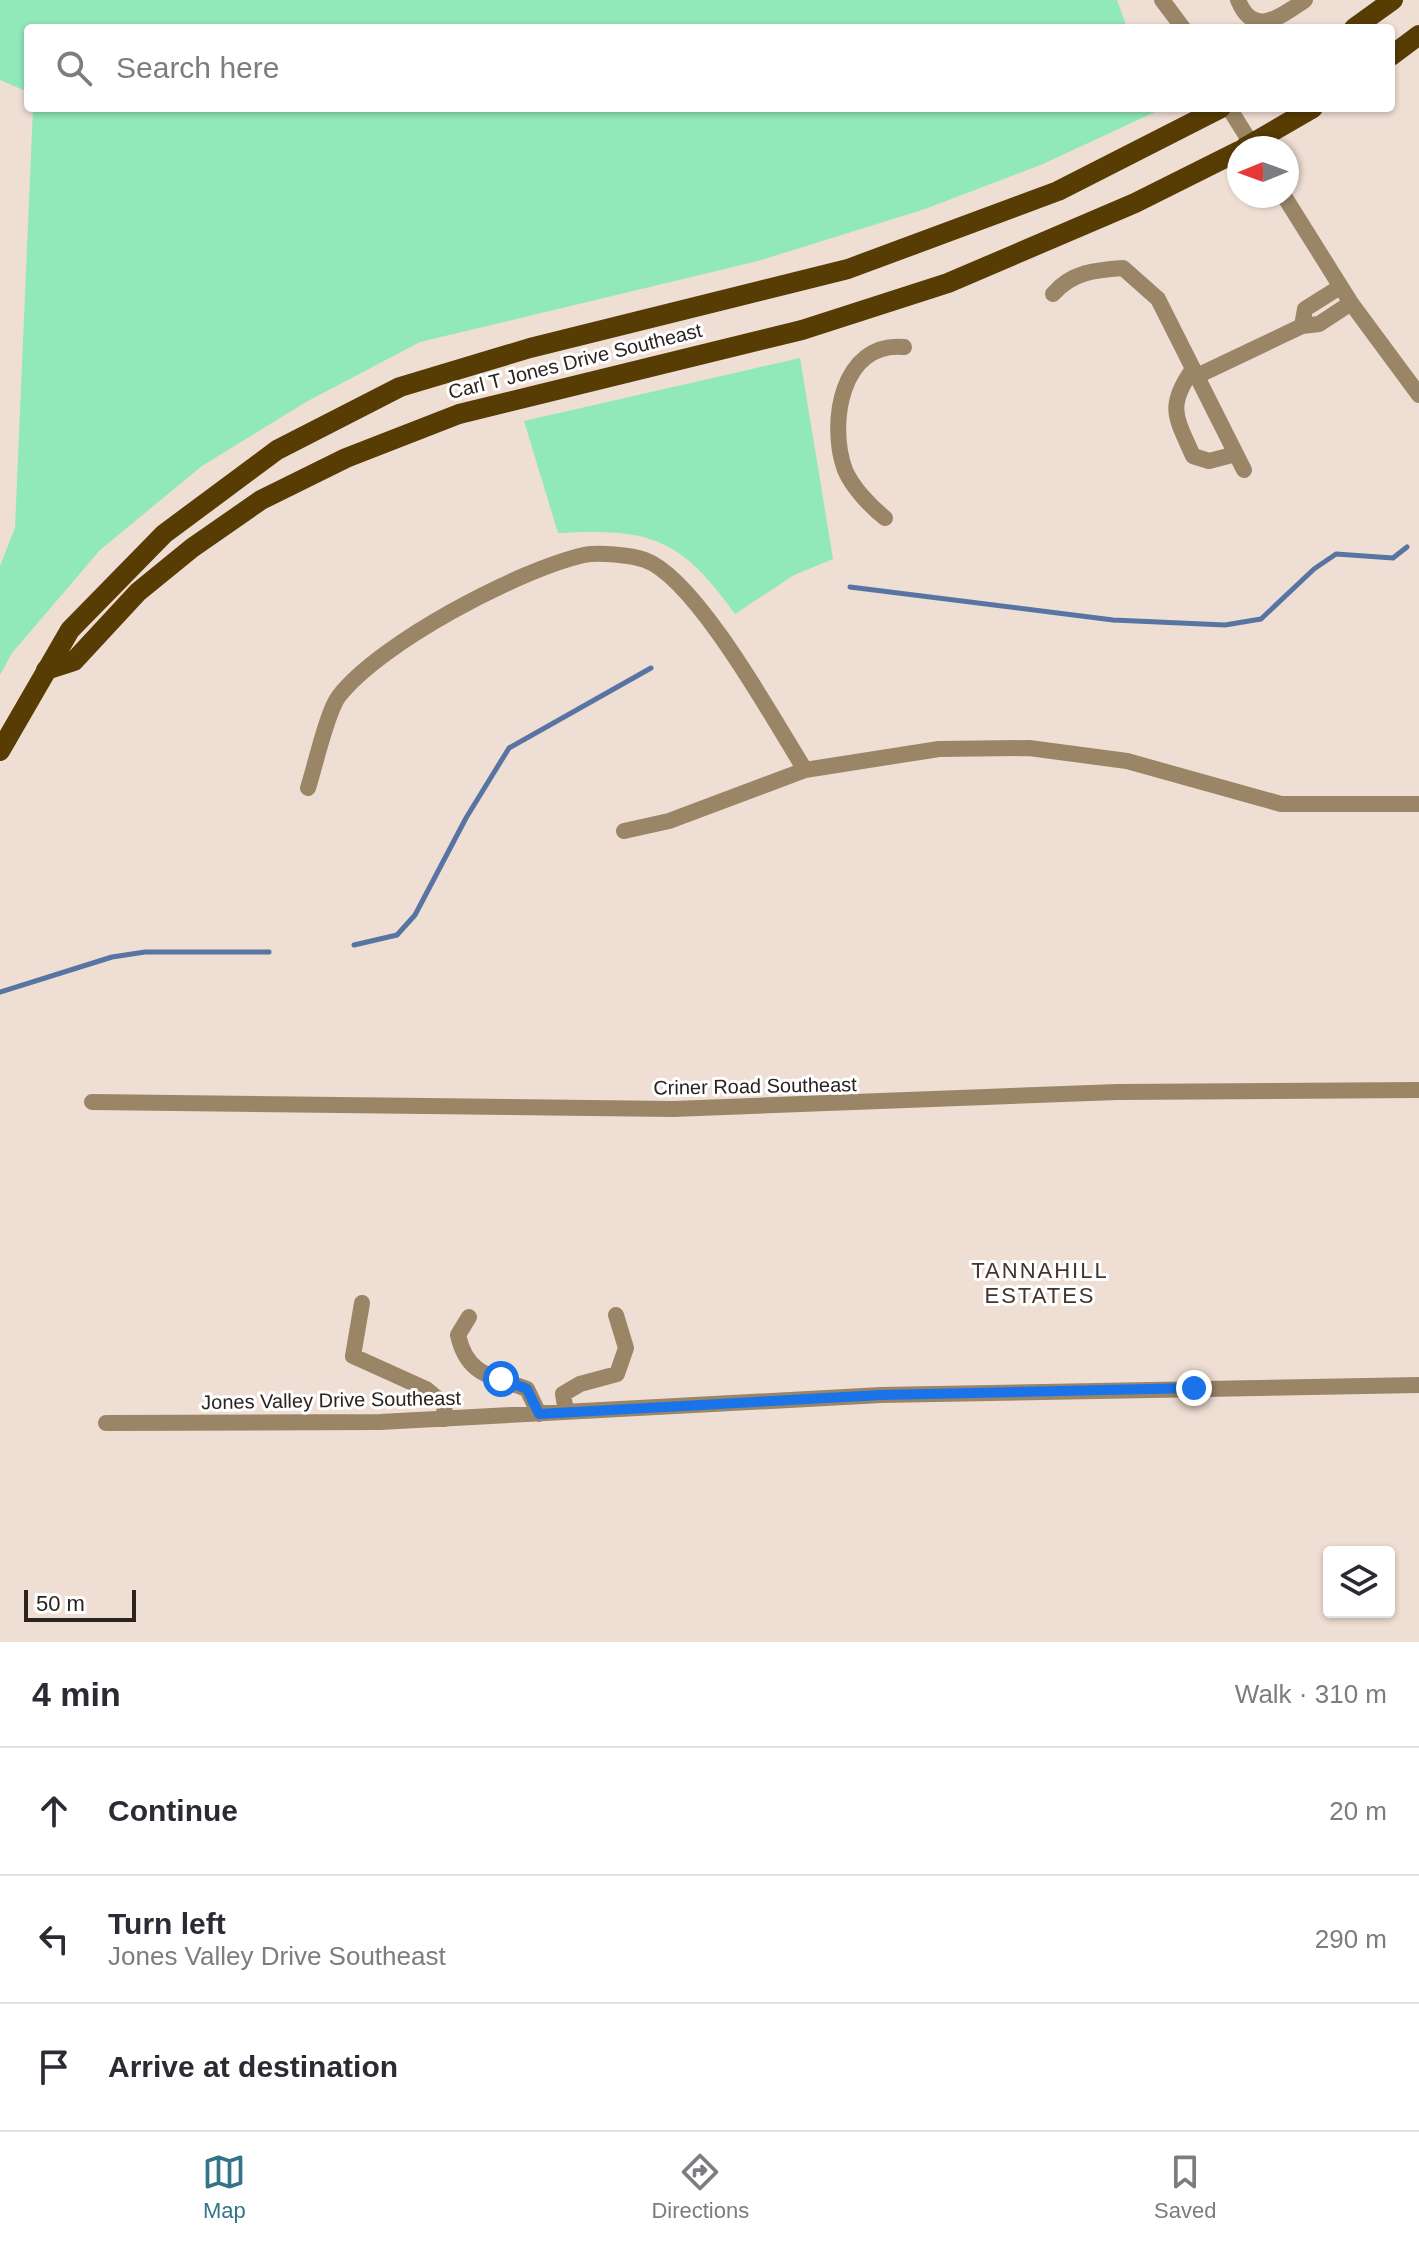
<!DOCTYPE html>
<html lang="en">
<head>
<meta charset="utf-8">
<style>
	:root { --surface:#fff; --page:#f7f7f7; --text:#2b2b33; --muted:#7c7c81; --line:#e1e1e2; --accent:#347488 }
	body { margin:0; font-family:Helvetica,sans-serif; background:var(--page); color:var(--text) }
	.controls { position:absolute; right:24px; bottom:24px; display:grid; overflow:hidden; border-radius:8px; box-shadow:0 2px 6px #0004 }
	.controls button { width:72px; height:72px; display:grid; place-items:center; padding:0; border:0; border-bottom:2px solid var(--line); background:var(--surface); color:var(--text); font:40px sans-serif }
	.compass { position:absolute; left:1227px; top:136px; width:72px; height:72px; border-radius:50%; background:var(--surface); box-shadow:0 2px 6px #0004; rotate:269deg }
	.scale { position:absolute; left:24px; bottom:20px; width:112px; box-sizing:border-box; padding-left:8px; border:4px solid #2a2320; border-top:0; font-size:22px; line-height:28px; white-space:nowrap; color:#2a2320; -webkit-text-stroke:6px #fff; paint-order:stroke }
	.stop { position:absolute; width:24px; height:24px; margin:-18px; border:6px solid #1a73e8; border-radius:50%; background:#fff }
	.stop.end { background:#1a73e8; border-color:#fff; box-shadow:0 2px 8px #0008 }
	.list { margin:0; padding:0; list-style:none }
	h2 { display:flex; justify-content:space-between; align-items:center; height:104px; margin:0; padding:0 32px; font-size:34px }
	h2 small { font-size:26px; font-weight:400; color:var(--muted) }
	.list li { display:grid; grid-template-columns:52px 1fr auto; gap:24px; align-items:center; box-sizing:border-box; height:128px; padding:0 32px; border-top:2px solid var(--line) }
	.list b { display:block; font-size:30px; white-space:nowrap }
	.list p { margin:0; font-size:26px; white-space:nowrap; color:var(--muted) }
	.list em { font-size:26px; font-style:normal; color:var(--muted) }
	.icon { flex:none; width:44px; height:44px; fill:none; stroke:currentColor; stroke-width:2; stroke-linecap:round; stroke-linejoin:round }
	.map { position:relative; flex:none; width:1419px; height:1642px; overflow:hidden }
	.search { position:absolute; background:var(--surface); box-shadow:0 2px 6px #0004; left:24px; right:24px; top:24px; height:88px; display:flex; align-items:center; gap:20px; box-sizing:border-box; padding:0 28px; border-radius:8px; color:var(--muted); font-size:30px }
	.sheet { height:488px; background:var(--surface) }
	nav { display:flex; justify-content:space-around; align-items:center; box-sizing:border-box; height:112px; border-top:2px solid var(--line); background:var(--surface); font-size:22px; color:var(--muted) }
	nav a { display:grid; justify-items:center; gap:4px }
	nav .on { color:var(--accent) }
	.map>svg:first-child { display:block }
	.green { fill:#91e8b9 }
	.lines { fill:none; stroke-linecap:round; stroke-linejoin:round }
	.stream { stroke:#5774a2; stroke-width:5 }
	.minor { stroke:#9a8566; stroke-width:16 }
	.major { stroke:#573c04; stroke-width:20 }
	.route { stroke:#1a73e8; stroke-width:10 }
	.labels { text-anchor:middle; stroke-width:6; stroke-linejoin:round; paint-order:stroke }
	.street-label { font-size:20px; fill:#2a2320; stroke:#fff }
	.neighbourhood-label { font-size:22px; letter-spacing:2px; fill:#43352d; stroke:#fff }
</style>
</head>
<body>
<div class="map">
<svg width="1419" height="1642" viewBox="0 0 1419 1642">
	<rect width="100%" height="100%" fill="#efded4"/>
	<path class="green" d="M0,0H1117L1127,28H28V92L0,80Z
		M33,108H1156L1157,111L1043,164L925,209L758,261L420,342L306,402L202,466L100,550L12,653L0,675V566L15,528Z
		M800,358L833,559L794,575L735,614C681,538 651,528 558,533L524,421Z"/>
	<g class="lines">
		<path class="stream" d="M850,587L1113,620L1225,625L1261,619L1314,569L1336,554L1393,558L1407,547
			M354,945L397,935L415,915L466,818L509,748L651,668
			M0,992L112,957L145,952H269"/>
		<path class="minor" d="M1162,0L1183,28
			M1238,0C1254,39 1281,16 1305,0
			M1229,108L1254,148
			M1284,196L1351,303L1419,395
			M1053,294C1072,272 1095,270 1123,268L1158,299L1244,470
			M1302,326L1305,309L1340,287
			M1193,369C1166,407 1176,417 1193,456L1209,461L1236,454
			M1197,376L1302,326L1319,324L1351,303
			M885,518C871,507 852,487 845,470C828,424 841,341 904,347
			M308,788C315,767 327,711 339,696C380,643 518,570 584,555C598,552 631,555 645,560C696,578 775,722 805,770
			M624,831L669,821L805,770L939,749L1029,748L1127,761L1281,804H1419
			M92,1102L673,1109L1117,1092L1419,1090
			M362,1303L353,1356L426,1389L444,1404L445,1419
			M469,1317L458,1335C467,1376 492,1376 527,1389L539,1414
			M566,1412L563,1394L580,1384L617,1374L626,1348L616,1315
			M106,1423L380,1422L881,1395L1419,1385"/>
		<path class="major" d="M1354,28L1393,0
			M1391,56L1419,35
			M1244,148L1313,108
			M46,670L74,661L138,592L192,548L261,500L346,458L459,414L802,330L948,283L1135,203L1239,151
			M0,751L70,630L164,534L277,450L400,387L530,348L848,269L1058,191L1221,108"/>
	</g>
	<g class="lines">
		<path class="route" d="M501,1379L527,1389L539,1414L881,1395L1194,1388"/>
	</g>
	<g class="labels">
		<g class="street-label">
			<text transform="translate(575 361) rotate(-14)" y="7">Carl T Jones Drive Southeast</text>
			<text transform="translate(755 1086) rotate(-1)" y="7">Criner Road Southeast</text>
			<text transform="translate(331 1400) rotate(-1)" y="7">Jones Valley Drive Southeast</text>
		</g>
		<g class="neighbourhood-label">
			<text x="1040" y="1278">TANNAHILL<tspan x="1040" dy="25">ESTATES</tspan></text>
		</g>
	</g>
</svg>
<div class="controls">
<button><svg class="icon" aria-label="layers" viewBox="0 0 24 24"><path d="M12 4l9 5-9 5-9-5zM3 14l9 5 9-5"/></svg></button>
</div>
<svg class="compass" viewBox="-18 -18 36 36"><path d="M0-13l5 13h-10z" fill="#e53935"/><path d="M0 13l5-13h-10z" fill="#7c7c81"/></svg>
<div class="scale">50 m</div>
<div class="stop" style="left:501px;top:1379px"></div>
<div class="stop end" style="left:1194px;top:1388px"></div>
<div class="search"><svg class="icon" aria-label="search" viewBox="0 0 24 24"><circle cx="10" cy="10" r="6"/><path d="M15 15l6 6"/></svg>Search here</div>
</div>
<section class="sheet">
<h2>4 min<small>Walk · 310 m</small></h2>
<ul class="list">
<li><svg class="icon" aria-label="ahead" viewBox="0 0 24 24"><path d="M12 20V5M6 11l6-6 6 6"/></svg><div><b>Continue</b></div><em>20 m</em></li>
<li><svg class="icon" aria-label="left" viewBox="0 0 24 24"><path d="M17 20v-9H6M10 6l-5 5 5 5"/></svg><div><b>Turn left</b><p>Jones Valley Drive Southeast</p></div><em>290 m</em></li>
<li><svg class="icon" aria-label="arrive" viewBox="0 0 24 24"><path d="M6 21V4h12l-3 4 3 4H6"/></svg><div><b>Arrive at destination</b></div></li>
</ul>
</section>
<nav>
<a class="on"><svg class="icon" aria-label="map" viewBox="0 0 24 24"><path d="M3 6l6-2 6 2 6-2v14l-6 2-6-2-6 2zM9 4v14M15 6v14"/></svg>Map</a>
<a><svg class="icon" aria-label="directions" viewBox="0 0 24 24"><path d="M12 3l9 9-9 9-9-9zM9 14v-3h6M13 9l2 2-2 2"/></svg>Directions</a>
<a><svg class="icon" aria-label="saved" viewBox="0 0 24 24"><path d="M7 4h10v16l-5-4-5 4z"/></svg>Saved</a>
</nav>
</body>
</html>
